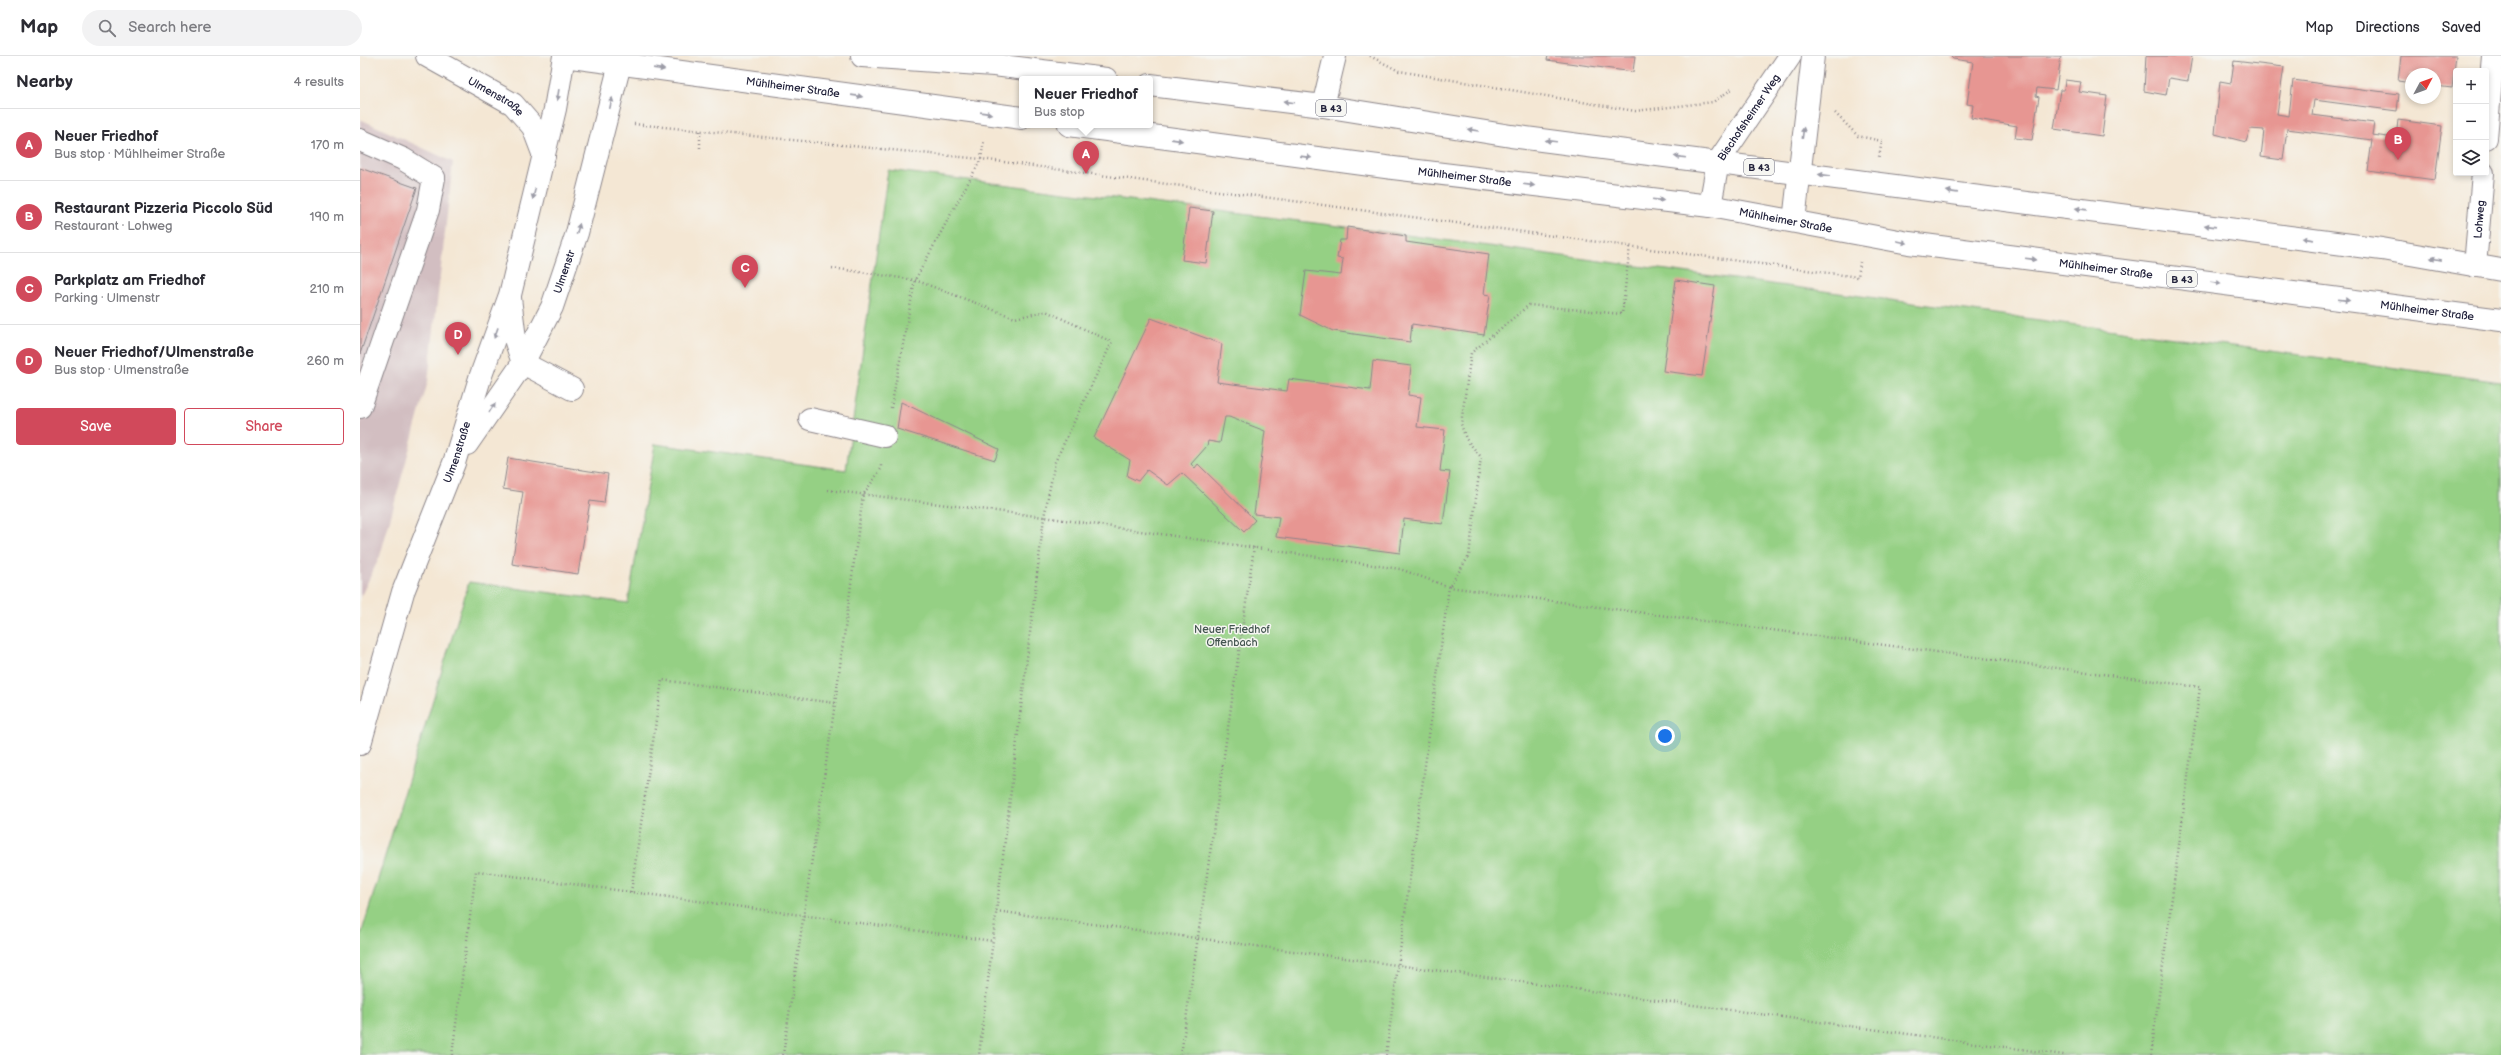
<!DOCTYPE html>
<html lang="en">
<head>
<meta charset="utf-8">
<style>
	:root { --surface:#fff; --page:#f2f2f3; --text:#2b2b33; --muted:#7c7c81; --line:#e1e1e2; --accent:#d1495b }
	body { margin:0; font-family:"Balsamiq Sans",sans-serif; background:var(--page); color:var(--text) }
	.controls { position:absolute; right:12px; top:12px; display:grid; overflow:hidden; border-radius:4px; box-shadow:0 2px 6px #0003 }
	.controls button { width:36px; height:36px; display:grid; place-items:center; padding:0; border:0; border-bottom:1px solid var(--line); background:var(--surface); color:var(--text); font:20px sans-serif }
	.compass { position:absolute; left:2045px; top:12px; width:36px; height:36px; border-radius:50%; background:var(--surface); box-shadow:0 2px 6px #0003; rotate:49deg }
	.you { position:absolute; left:1305px; top:680px; width:14px; height:14px; margin:-10px; border:3px solid #fff; border-radius:50%; background:#1a73e8; box-shadow:0 0 0 6px #1a73e833 }
	.badge { display:grid; place-items:center; width:26px; height:26px; border-radius:50%; background:var(--accent); color:#fff; font-size:13px; font-weight:700 }
	.pin { position:absolute; translate:-50% -33px; filter:drop-shadow(0 1px 2px #0008) }
	.pin::after { content:''; position:absolute; top:21px; width:14px; height:12px; background:inherit; clip-path:polygon(0 0,100% 0,50% 100%) }
	.popup { position:absolute; left:659px; top:20px; width:134px; height:52px; box-sizing:border-box; display:grid; place-content:center; border-radius:4px; background:var(--surface); filter:drop-shadow(0 1px 3px #0005); font-size:13px; white-space:nowrap; color:var(--muted) }
	.popup b { font-size:15px; color:var(--text) }
	.popup::after { content:''; position:absolute; left:50%; top:100%; margin-left:-8px; border:8px solid transparent; border-top-color:var(--surface) }
	.list { margin:0; padding:0; list-style:none }
	h2 { display:flex; justify-content:space-between; align-items:center; height:52px; margin:0; padding:0 16px; font-size:17px }
	h2 small { font-size:13px; font-weight:400; color:var(--muted) }
	.list li { display:grid; grid-template-columns:26px 1fr auto; gap:12px; align-items:center; box-sizing:border-box; height:72px; padding:0 16px; border-top:1px solid var(--line) }
	.list b { display:block; font-size:15px; white-space:nowrap }
	.list p { margin:0; font-size:13px; white-space:nowrap; color:var(--muted) }
	.list em { font-size:13px; font-style:normal; color:var(--muted) }
	.actions { display:flex; gap:8px; padding:12px 16px }
	.actions a { flex:1; padding:9px 0; border:1px solid var(--accent); border-radius:4px; text-align:center; font-size:14px; color:var(--accent) }
	.actions .main { background:var(--accent); color:#fff }
	.icon { flex:none; width:22px; height:22px; fill:none; stroke:currentColor; stroke-width:2; stroke-linecap:round; stroke-linejoin:round }
	.map { position:relative; flex:none; width:2141px; height:999px; overflow:hidden }
	header { display:flex; align-items:center; gap:24px; box-sizing:border-box; height:56px; padding:0 20px; background:var(--surface); border-bottom:1px solid var(--line) }
	header strong { font-size:19px }
	nav { display:flex; gap:22px; margin-inline-start:auto; font-size:14px }
	.search { width:280px; height:36px; background:var(--page); display:flex; align-items:center; gap:10px; box-sizing:border-box; padding:0 14px; border-radius:22px; color:var(--muted); font-size:15px }
	main { display:flex }
	aside { flex:1; background:var(--surface) }
	.map>svg:first-child { display:block }
	.industrial { fill:#d2bec1 }
	.green { fill:#95d084; stroke:#5c7960 }
	.building { fill:#e79692 }
	.lines { fill:none; stroke-linecap:round; stroke-linejoin:round }
	.minor-casing { stroke:#8b8488; stroke-width:24 }
	.major-casing { stroke:#8b8488; stroke-width:24 }
	.path { stroke:#8b8488; stroke-width:2.5; stroke-dasharray:1 3; stroke-linecap:butt }
	.minor { stroke:#fff; stroke-width:22 }
	.major { stroke:#fff; stroke-width:22 }
	.oneway { fill:#9c9ca7 }
	.labels { text-anchor:middle; stroke-width:3; stroke-linejoin:round; paint-order:stroke }
	.shield { fill:#f6f6f2; stroke:#626272; stroke-width:1 }
	.shield-label { font-size:10px; font-weight:bold; fill:#22223b }
	.street-label { font-size:11px; fill:#22223b; stroke:#f6f6f2 }
	.park-label { font-size:11px; fill:#445651; stroke:#f6f6f2 }
</style>
</head>
<body>
<header>
<strong>Map</strong>
<div class="search"><svg class="icon" aria-label="search" viewBox="0 0 24 24"><circle cx="10" cy="10" r="6"/><path d="M15 15l6 6"/></svg>Search here</div>
<nav><a>Map</a><a>Directions</a><a>Saved</a></nav>
</header>
<main>
<aside>
<h2>Nearby<small>4 results</small></h2>
<ul class="list">
<li><span class="badge">A</span><div><b>Neuer Friedhof</b><p>Bus stop · Mühlheimer Straße</p></div><em>170 m</em></li>
<li><span class="badge">B</span><div><b>Restaurant Pizzeria Piccolo Süd</b><p>Restaurant · Lohweg</p></div><em>190 m</em></li>
<li><span class="badge">C</span><div><b>Parkplatz am Friedhof</b><p>Parking · Ulmenstr</p></div><em>210 m</em></li>
<li><span class="badge">D</span><div><b>Neuer Friedhof/Ulmenstraße</b><p>Bus stop · Ulmenstraße</p></div><em>260 m</em></li>
</ul>
<div class="actions"><a class="main">Save</a><a>Share</a></div>
</aside>
<div class="map">
<svg width="2141" height="999" viewBox="0 0 2141 999">
	<rect width="100%" height="100%" fill="#f6f6f2"/>
	<filter id="ink" filterUnits="userSpaceOnUse"><feTurbulence type="fractalNoise" baseFrequency=".025" numOctaves="2"/><feDisplacementMap in="SourceGraphic" scale="8" xChannelSelector="R" yChannelSelector="G"/><feConvolveMatrix kernelMatrix="1 2 1 2 8 2 1 2 1" color-interpolation-filters="sRGB"/></filter>
	<filter id="wash" filterUnits="userSpaceOnUse"><feTurbulence type="fractalNoise" baseFrequency=".012" numOctaves="4" result="noise"/><feDisplacementMap in="SourceGraphic" scale="16" xChannelSelector="R" yChannelSelector="G"/><feGaussianBlur stdDeviation="0.9" result="paint"/><feColorMatrix in="noise" values="0 0 0 0 0 0 0 0 0 0 0 0 0 0 0 0 0 1.4 0 .05"/><feComposite in="paint" operator="in"/></filter>
	<g filter="url(#wash)">
		<rect width="100%" height="100%" fill="#f4e7d4"/>
		<path class="industrial" d="M0,63L93,106L68,325L20,500L0,542Z"/>
		<path class="green" d="M528,114L987,171L2141,326V999H0V882L109,526L268,547L295,388L486,414Z"/>
		<g id="blocks">
			<path class="building" d="M1188,0H1275L1273,16L1187,4Z
				M1590,0H1701L1696,34L1677,32L1676,40L1679,41L1672,84L1655,82L1657,70L1611,62L1613,49L1607,48L1613,6L1593,3Z
				M1786,0H1832L1828,25L1809,22L1806,39L1784,35Z
				M2041,0H2096L2092,32L2075,30V18H2051V27L2038,25Z
				M1874,5L1924,11L1917,58L1929,60L1933,24L2039,38L2037,55L1954,44L1952,59L2014,67L2012,79L2036,82L2038,64L2082,70L2075,124L2008,115L2012,84L1927,73L1923,104L1901,101L1904,74L1890,73L1886,86L1855,78L1860,25L1871,27Z
				M1705,24L1721,26L1719,36L1747,40L1742,80L1694,73L1700,34H1704Z
				M0,112L57,132L0,298Z
				M829,152L853,155L846,207L822,204Z
				M987,171L1046,180V186L1129,198L1124,238L1130,239L1124,279L1052,268L1050,286L973,275L940,259L946,215L981,219L983,203L977,202L980,184H986Z
				M1316,224L1355,230L1342,320L1303,315Z
				M791,262L862,288L857,326L927,335L929,323L1010,334L1013,305L1051,310L1048,339L1061,341L1057,371L1085,374L1080,415L1090,416L1083,468L1044,463L1040,497L916,481L919,461L894,458L905,375L869,361H865L860,387L848,385L847,390L831,408L835,412L838,408L895,464L884,476L822,417L808,429L787,414L778,425L767,420L770,404L734,382Z
				M541,346L639,393L635,404L537,373Z
				M148,402L248,418L244,447L230,445L218,518L152,508L163,436L143,433Z"/>
		</g>
	</g>
	<g filter="url(#ink)">
		<use href="#blocks" fill-opacity="0" stroke="#8b8488" stroke-width="1"/>
		<g class="lines">
			<g class="minor-casing">
				<g id="minor">
					<path id="s1" d="M67,0L153,48L173,71L184,100"/>
					<path d="M963,50L975,0"/>
					<path d="M2126,82L2133,0"/>
					<path d="M0,84L43,103L74,122L68,154L0,351"/>
					<path id="s2" d="M1350,150L1358,106L1430,0"/>
					<path d="M1434,165L1453,0"/>
					<path id="s3" d="M2115,210L2123,117"/>
					<path d="M150,242L155,283L163,307L212,333"/>
					<path d="M450,363L525,380"/>
					<path id="s4" d="M107,388L163,307L192,251L217,177L262,0"/>
					<path id="s5" d="M0,688L43,536L94,407L120,322L150,239L195,53L204,0"/>
				</g>
			</g>
			<g class="major-casing">
				<g id="major">
					<path id="s6" d="M204,0L662,62"/>
					<path d="M502,0L634,9L746,23"/>
					<path d="M790,29L963,50L1151,80L2022,193L2141,214"/>
					<path id="s7" d="M709,69L1033,112L1350,150L1549,187L2141,264"/>
				</g>
			</g>
			<path class="path" d="M1010,0L1039,15L1275,55L1353,46L1372,33
				M1475,57L1498,80L1522,85L1519,101
				M274,68L621,103L1498,221L1500,206
				M340,75V95
				M472,212L555,224L655,262L686,255L752,286L695,406L684,461L619,999
				M531,352L555,224L621,103L624,85
				M468,434L684,461L1040,513L1089,531L1109,500L1121,401L1106,383L1101,368L1111,297L1169,249L1262,258L1270,190
				M271,836L302,624L475,647
				M636,855L1704,999
				M92,999L116,815L633,885
				M423,999L475,647L503,439L521,413V407
				M821,999L894,491
				M1026,999L1089,531L1840,631L1791,999"/>
			<use href="#minor" class="minor"/>
			<use href="#major" class="major"/>
		</g>
		<defs><path id="oneway-solid" d="M-6-.8H1V-3.2L6.5 0L1 3.2V.8H-6Z"/></defs>
		<g class="oneway">
			<use href="#oneway-solid" transform="translate(299 13) rotate(8)"/>
			<use href="#oneway-solid" transform="translate(198 39) rotate(99)"/>
			<use href="#oneway-solid" transform="translate(497 40) rotate(8)"/>
			<use href="#oneway-solid" transform="translate(929 46) rotate(-173)"/>
			<use href="#oneway-solid" transform="translate(251 47) rotate(-77)"/>
			<use href="#oneway-solid" transform="translate(626 57) rotate(8)"/>
			<use href="#oneway-solid" transform="translate(1113 74) rotate(-171)"/>
			<use href="#oneway-solid" transform="translate(1443 77) rotate(-83)"/>
			<use href="#oneway-solid" transform="translate(817 84) rotate(8)"/>
			<use href="#oneway-solid" transform="translate(1191 85) rotate(-173)"/>
			<use href="#oneway-solid" transform="translate(946 101) rotate(8)"/>
			<use href="#oneway-solid" transform="translate(1320 101) rotate(-173)"/>
			<use href="#oneway-solid" transform="translate(1464 119) rotate(-173)"/>
			<use href="#oneway-solid" transform="translate(1169 129) rotate(7)"/>
			<use href="#oneway-solid" transform="translate(1592 136) rotate(-172)"/>
			<use href="#oneway-solid" transform="translate(174 138) rotate(104)"/>
			<use href="#oneway-solid" transform="translate(1298 144) rotate(7)"/>
			<use href="#oneway-solid" transform="translate(1721 153) rotate(-172)"/>
			<use href="#oneway-solid" transform="translate(1850 170) rotate(-172)"/>
			<use href="#oneway-solid" transform="translate(218 173) rotate(-74)"/>
			<use href="#oneway-solid" transform="translate(1948 183) rotate(-172)"/>
			<use href="#oneway-solid" transform="translate(1542 186) rotate(12)"/>
			<use href="#oneway-solid" transform="translate(1671 203) rotate(7)"/>
			<use href="#oneway-solid" transform="translate(2076 203) rotate(-169)"/>
			<use href="#oneway-solid" transform="translate(1856 227) rotate(7)"/>
			<use href="#oneway-solid" transform="translate(1984 244) rotate(7)"/>
			<use href="#oneway-solid" transform="translate(136 277) rotate(110)"/>
			<use href="#oneway-solid" transform="translate(132 352) rotate(-56)"/>
		</g>
	</g>
	<g class="labels">
		<g class="shield">
			<rect x="956" y="44" width="30" height="16" rx="3"/>
			<rect x="1384" y="103" width="30" height="16" rx="3"/>
			<rect x="1807" y="215" width="30" height="16" rx="3"/>
		</g>
		<g class="shield-label">
			<text x="971" y="56">B 43</text>
			<text x="1399" y="115">B 43</text>
			<text x="1822" y="227">B 43</text>
		</g>
		<g class="street-label">
			<text dy="4" stroke="none"><textPath href="#s6" startOffset="231">Mühlheimer Straße</textPath></text>
			<text dy="4" stroke="none"><textPath href="#s1" startOffset="80">Ulmenstraße</textPath></text>
			<text dy="4" stroke="none"><textPath href="#s2" startOffset="99">Bischofsheimer Weg</textPath></text>
			<text dy="4" stroke="none"><textPath href="#s7" startOffset="399">Mühlheimer Straße</textPath></text>
			<text dy="4" stroke="none"><textPath href="#s7" startOffset="723">Mühlheimer Straße</textPath></text>
			<text dy="4" stroke="none"><textPath href="#s3" startOffset="47">Lohweg</textPath></text>
			<text dy="4" stroke="none"><textPath href="#s7" startOffset="1047">Mühlheimer Straße</textPath></text>
			<text dy="4" stroke="none"><textPath href="#s4" startOffset="199">Ulmenstr</textPath></text>
			<text dy="4" stroke="none"><textPath href="#s7" startOffset="1371">Mühlheimer Straße</textPath></text>
			<text dy="4" stroke="none"><textPath href="#s5" startOffset="308">Ulmenstraße</textPath></text>
		</g>
		<g class="park-label">
			<text x="872" y="577">Neuer Friedhof<tspan x="872" dy="13">Offenbach</tspan></text>
		</g>
	</g>
</svg>
<div class="controls">
<button>+</button>
<button>−</button>
<button><svg class="icon" aria-label="layers" viewBox="0 0 24 24"><path d="M12 4l9 5-9 5-9-5zM3 14l9 5 9-5"/></svg></button>
</div>
<svg class="compass" viewBox="-18 -18 36 36"><path d="M0-13l5 13h-10z" fill="#e53935"/><path d="M0 13l5-13h-10z" fill="#7c7c81"/></svg>
<div class="you"></div>
<div class="pin badge" style="left:726px;top:118px">A</div>
<div class="popup"><b>Neuer Friedhof</b>Bus stop</div>
<div class="pin badge" style="left:2038px;top:104px">B</div>
<div class="pin badge" style="left:385px;top:232px">C</div>
<div class="pin badge" style="left:98px;top:299px">D</div>
</div>
</main>
</body>
</html>
